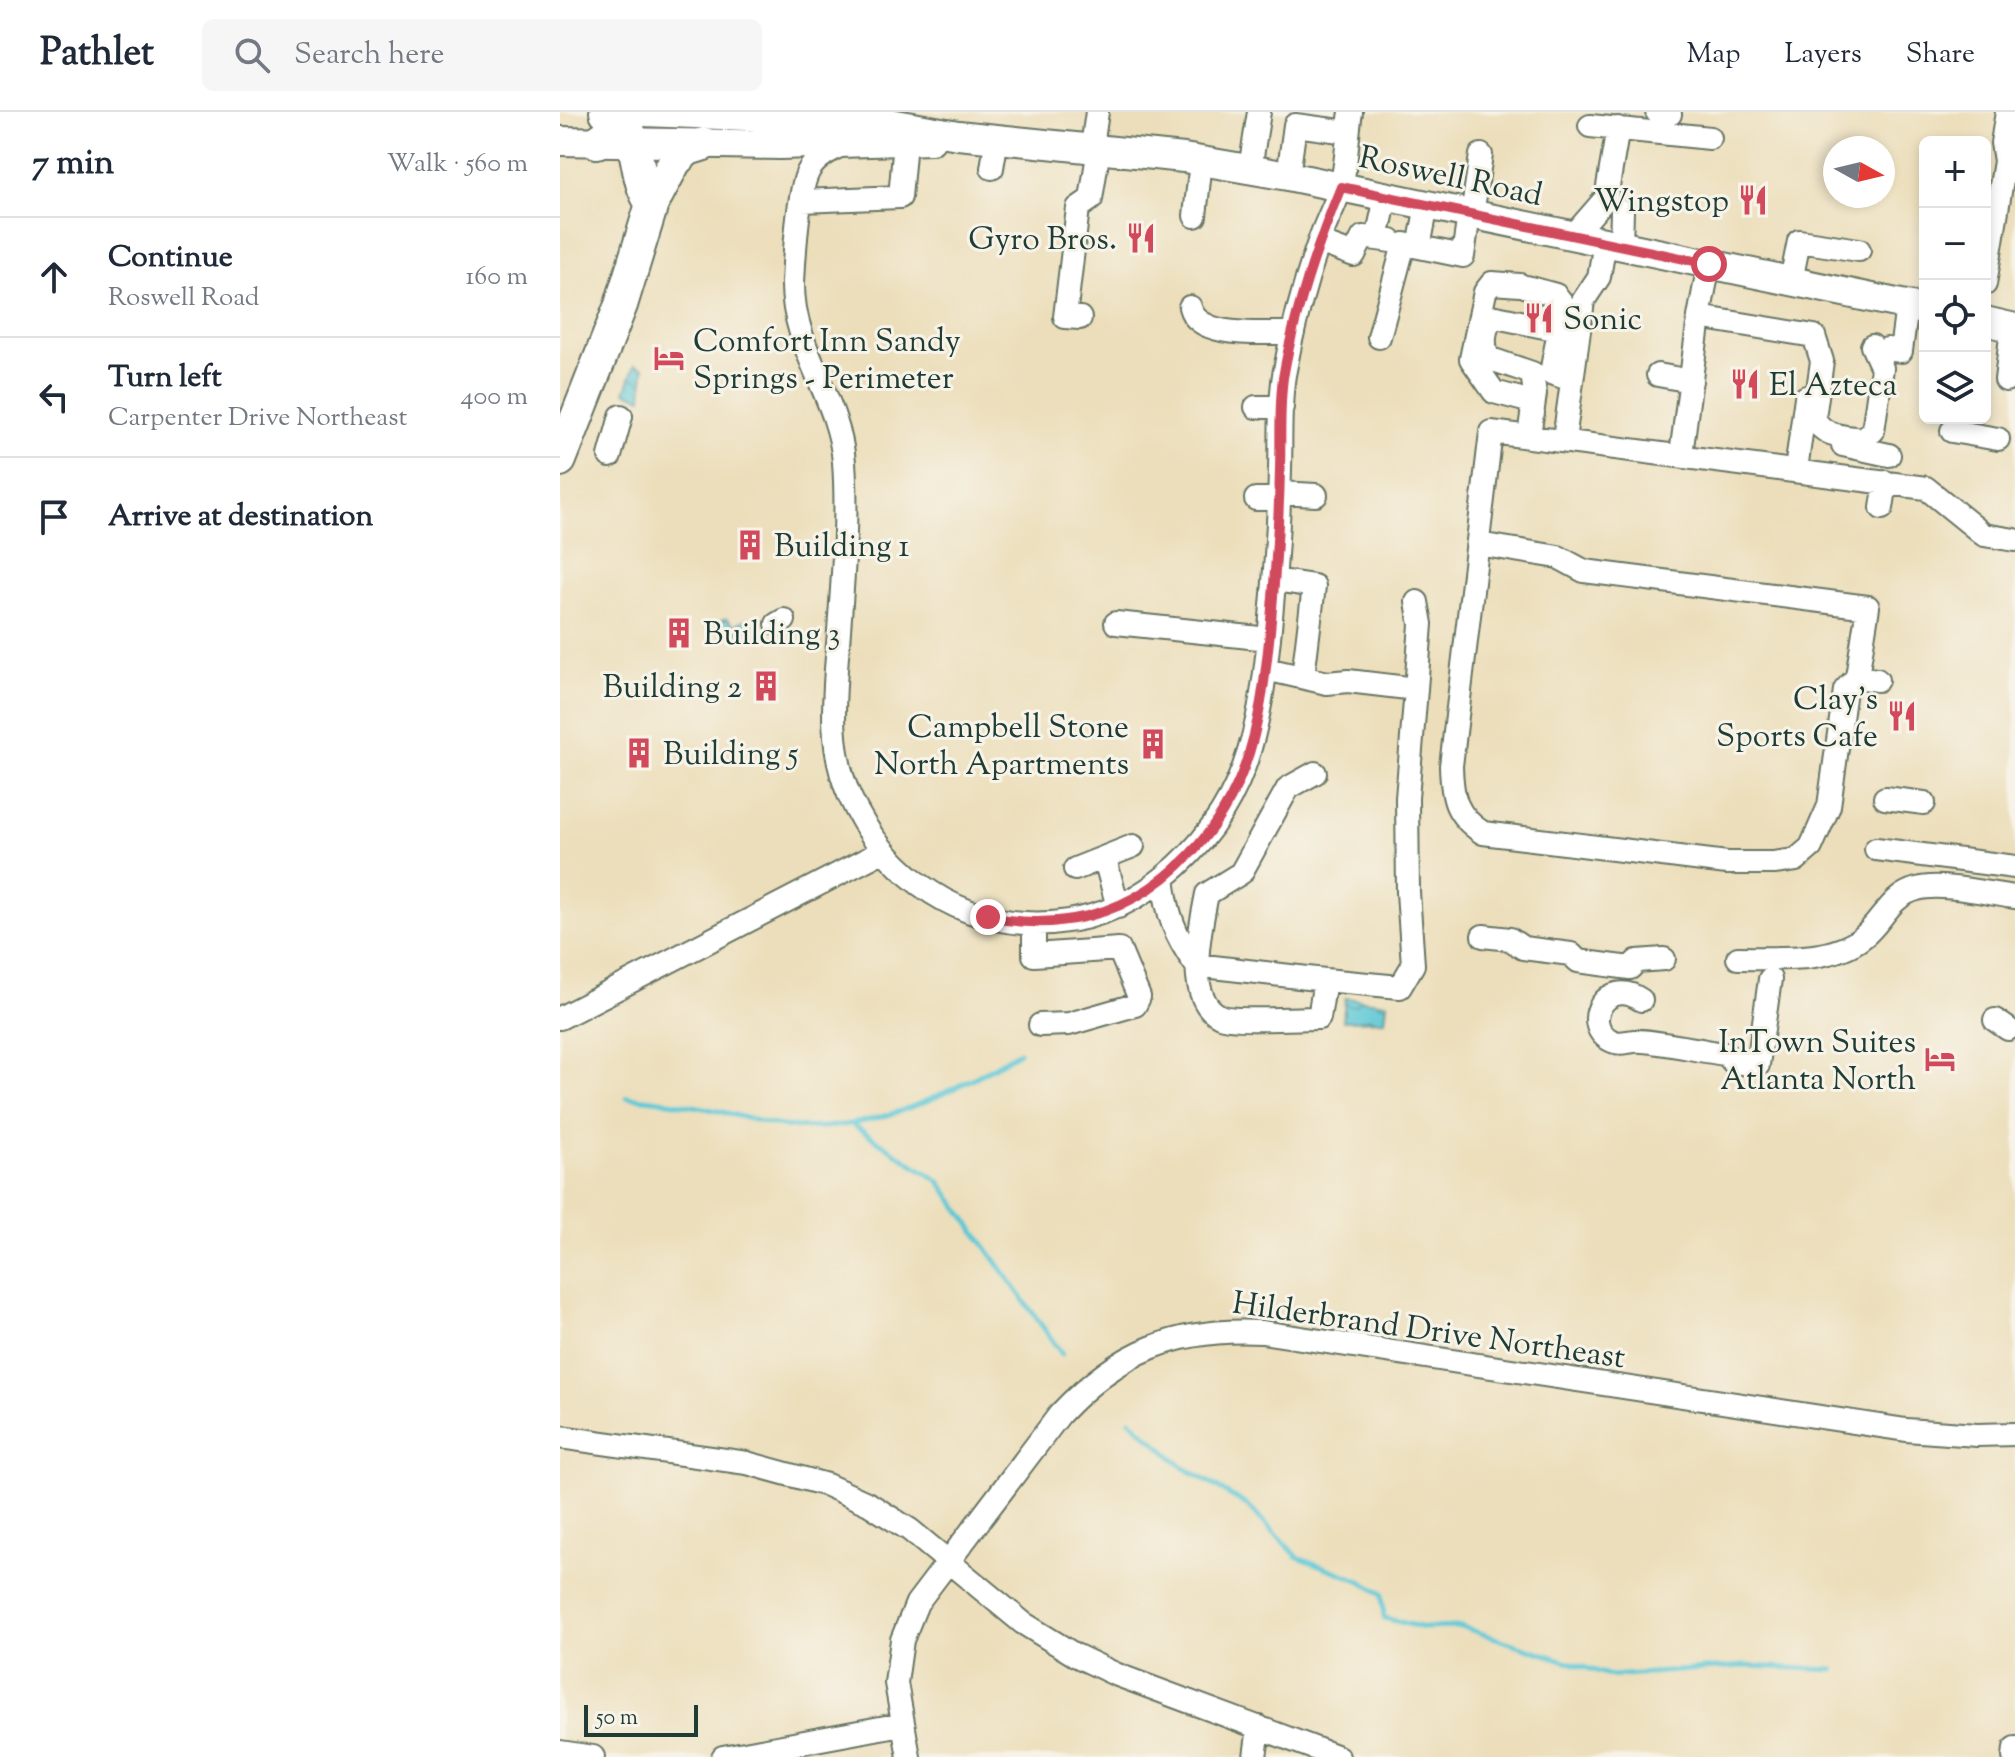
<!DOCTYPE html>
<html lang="en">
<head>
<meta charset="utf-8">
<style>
	:root { --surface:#fff; --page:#f6f6f7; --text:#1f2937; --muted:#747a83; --line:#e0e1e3 }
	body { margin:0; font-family:"Sorts Mill Goudy",serif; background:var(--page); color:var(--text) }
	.controls { position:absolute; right:24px; top:24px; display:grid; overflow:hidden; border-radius:12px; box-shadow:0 4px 12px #0003 }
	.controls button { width:72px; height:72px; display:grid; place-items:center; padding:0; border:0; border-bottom:2px solid var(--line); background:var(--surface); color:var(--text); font:40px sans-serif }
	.compass { position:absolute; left:1263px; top:24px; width:72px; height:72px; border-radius:50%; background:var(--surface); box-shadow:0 4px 12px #0003; rotate:98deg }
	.scale { position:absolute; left:24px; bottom:20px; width:114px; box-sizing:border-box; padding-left:8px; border:4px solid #1f3d34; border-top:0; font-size:22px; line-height:28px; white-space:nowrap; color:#1f3d34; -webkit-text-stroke:6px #f7f3e8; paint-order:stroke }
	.stop { position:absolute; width:24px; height:24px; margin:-18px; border:6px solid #d1495b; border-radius:50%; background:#fff }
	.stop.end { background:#d1495b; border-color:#fff; box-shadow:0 2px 8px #0008 }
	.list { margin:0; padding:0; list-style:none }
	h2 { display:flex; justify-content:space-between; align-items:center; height:104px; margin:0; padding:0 32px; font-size:34px }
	h2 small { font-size:26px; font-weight:400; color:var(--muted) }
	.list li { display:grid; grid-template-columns:52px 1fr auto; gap:24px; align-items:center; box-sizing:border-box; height:120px; padding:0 32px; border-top:2px solid var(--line) }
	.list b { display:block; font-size:30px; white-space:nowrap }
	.list p { margin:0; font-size:26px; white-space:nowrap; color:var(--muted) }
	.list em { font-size:26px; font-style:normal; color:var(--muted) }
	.icon { flex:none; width:44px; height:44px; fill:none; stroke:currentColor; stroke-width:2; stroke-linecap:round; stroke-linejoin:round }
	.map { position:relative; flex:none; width:1455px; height:1645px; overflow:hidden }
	header { display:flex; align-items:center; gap:48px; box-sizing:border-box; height:112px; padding:0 40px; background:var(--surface); border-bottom:2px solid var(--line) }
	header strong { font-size:38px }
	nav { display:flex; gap:44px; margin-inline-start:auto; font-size:28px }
	.search { width:560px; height:72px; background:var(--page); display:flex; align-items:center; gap:20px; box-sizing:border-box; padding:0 28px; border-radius:12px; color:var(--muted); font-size:30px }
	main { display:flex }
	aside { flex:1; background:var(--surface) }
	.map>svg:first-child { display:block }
	.water { fill:url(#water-waves); stroke:#3e8285; stroke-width:2 }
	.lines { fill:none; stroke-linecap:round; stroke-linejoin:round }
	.stream { stroke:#5cc7d6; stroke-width:5 }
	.minor-casing { stroke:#677563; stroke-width:26 }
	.major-casing { stroke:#677563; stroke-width:32 }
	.highway-casing { stroke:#677563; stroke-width:36 }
	.minor { stroke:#fff; stroke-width:22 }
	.major { stroke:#fff; stroke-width:28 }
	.highway { stroke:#fff; stroke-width:32 }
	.route { stroke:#d1495b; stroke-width:10 }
	.labels { text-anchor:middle; stroke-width:6; stroke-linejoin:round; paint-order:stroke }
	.street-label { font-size:32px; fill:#1f3d34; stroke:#f7f3e8 }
	.poi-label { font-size:32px; fill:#1f3d34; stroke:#f7f3e8; text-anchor:end }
</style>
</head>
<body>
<header>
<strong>Pathlet</strong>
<div class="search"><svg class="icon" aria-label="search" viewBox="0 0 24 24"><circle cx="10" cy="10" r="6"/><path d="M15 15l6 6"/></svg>Search here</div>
<nav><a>Map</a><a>Layers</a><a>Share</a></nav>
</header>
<main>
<aside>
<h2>7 min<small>Walk · 560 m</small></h2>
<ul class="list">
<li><svg class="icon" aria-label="ahead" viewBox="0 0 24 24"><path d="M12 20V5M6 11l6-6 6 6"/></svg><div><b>Continue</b><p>Roswell Road</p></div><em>160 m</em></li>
<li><svg class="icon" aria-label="left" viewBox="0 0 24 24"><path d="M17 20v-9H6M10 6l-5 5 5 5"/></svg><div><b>Turn left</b><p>Carpenter Drive Northeast</p></div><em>400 m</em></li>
<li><svg class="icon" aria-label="arrive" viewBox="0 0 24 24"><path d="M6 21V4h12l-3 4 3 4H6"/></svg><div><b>Arrive at destination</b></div></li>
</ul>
</aside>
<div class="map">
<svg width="1455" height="1645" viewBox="0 0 1455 1645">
	<defs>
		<pattern id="water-waves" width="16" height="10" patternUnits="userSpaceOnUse" patternTransform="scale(2)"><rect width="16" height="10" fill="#5cc7d6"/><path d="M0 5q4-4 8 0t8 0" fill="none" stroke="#4ba3ae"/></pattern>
	</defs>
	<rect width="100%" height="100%" fill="#f7f3e8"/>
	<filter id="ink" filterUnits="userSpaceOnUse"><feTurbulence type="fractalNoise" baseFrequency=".0125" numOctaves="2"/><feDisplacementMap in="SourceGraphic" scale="16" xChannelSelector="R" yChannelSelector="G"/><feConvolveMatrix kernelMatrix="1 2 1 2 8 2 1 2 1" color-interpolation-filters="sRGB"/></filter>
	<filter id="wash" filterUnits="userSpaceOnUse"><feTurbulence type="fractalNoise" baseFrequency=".006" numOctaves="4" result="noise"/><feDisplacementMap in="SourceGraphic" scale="32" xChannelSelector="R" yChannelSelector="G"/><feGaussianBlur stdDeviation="1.8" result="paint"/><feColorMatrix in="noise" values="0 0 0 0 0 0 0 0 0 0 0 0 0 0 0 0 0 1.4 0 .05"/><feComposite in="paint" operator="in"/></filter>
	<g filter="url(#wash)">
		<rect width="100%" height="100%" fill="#ecdeba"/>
		<path class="water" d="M75,253L84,256L82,286L65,280Z
			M167,506L174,513L189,506L194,516L183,521L170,519L164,528L163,518L157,510Z
			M785,886L827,891L825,908L783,909Z"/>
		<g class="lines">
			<path class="stream" d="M67,985C97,988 128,992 158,999C180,1004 201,1011 223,1014C307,1024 389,983 459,940
				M293,1013L379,1069L502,1242
				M570,1308L623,1355L687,1393L738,1445L801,1469L822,1482L824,1506L864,1516L902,1515L1051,1564L1184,1554L1274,1558"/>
		</g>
	</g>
	<g filter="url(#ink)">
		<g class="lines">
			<g class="minor-casing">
				<path id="minor" d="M1097,0L1110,2
					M1030,14L1150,26
					M284,32C271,38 255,46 248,60C238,79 234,148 233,171C232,236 279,286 284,350C288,406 283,463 279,519C275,575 266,632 290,685C322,755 386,806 464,811C516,814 563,799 603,766C687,699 700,617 710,516C715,463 719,410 720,357C721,326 719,293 724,263C732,218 745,170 760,127C766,109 776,92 781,74C787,51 787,24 791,0
					M532,35L537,0
					M432,56L437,26
					M690,57L699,0
					M728,64L735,13L788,20
					M826,85L817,127L831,129
					M242,89L340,85L345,30
					M867,93L859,135L903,144L909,102
					M912,103L921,43
					M635,104L641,49
					M1013,124L1046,86L1058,16
					M759,130L794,143L803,125L817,127
					M1061,134L1062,99
					M1149,152L1139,205L1254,224
					M1231,169L1239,129L1299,138
					M1425,172L1445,49L1442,31L1447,0
					M960,173L932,171L925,180L911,247L934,280L968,289L973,301
					M967,175L996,183L1004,193L991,261L1012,268
					M630,195C638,228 706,220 733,221
					M520,206L505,205L518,96L531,87L539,36
					M1254,224L1262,249L1254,306C1263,325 1283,324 1301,327L1313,319L1322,256L1312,234
					M819,225L844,132L859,135
					M1327,237L1341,239L1347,194
					M1098,263L1131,269
					M1446,268L1452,215
					M696,295H722
					M1392,319L1438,327
					M969,324L975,282L972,261L928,246C923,234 923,211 936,205L999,218
					M1004,328L1023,189L1039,165L1045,130
					M1283,333L1329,343
					M1121,343L1139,205
					M50,344L61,304
					M1236,358L1246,285
					M720,381L756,383
					M696,387H719
					M1322,396L1326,370
					M918,432L998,445L1024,459L1308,495L1297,565L1317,568
					M715,468L754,474L743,565
					M556,511L709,527
					M217,512L224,508
					M706,557L767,571L788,569L856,577L847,686L848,780L853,853L840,875L765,868L759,906C740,906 673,910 660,904C623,886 641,814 647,782L681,761L728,676L755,661
					M1297,565L1285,578L1269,694L1251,735L1236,748L1214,751H1167L923,721C895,703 892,686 891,654L931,320L1366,376L1424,423L1455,428
					M856,577L861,512L857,490
					M1325,686L1364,691
					M1316,737L1455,755
					M545,747L558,795
					M515,757L573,734
					M603,766C607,802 615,824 636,853L765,868
					M474,812V843L559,837L579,885L575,893L509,912L480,913
					M923,824L950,827L963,836L1011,842L1018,849L1070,856L1077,849L1104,847
					M1178,846C1217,846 1271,851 1303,825C1323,809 1330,784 1357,777C1381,770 1429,782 1455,785
					M1081,888C1047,864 1020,911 1050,928C1059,933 1065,930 1074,929C1088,927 1146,940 1166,942L1173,950L1198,953L1210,867
					M0,906L323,739
					M1435,908L1448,917
					M0,1325L187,1351L267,1373L309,1392L350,1418L463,1511L515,1543L555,1562L778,1645
					M0,1640L33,1645
					M163,1645L342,1612
					M349,1645L336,1571L342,1528L357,1491L500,1302C558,1240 616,1215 702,1220L1346,1318L1417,1323L1455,1322
					M695,1645L699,1615
					M1454,1645L1455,1636"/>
			</g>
			<g class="major-casing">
				<path id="major" d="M83,0L319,9L398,23L624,46L728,64L1365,197
					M0,29L220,33L371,28
					M1425,209L1455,216"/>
			</g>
			<g class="highway-casing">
				<path id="highway" d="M46,0C86,15 69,59 92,92
					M191,0L200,4
					M37,30L56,17L71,0
					M0,348L61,193L92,92L115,49L128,37L144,32"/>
			</g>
			<use href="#minor" class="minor"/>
			<use href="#major" class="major"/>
			<use href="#highway" class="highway"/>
		</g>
	</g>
	<g class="lines" filter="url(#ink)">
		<path class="route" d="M428,805C493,818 552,807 604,766C687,699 700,619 710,519C715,465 719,411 720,357C721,327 719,295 723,266C734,201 756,136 781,75L1149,152"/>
	</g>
	<defs>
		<g id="restaurant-bare" transform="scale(2.4)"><path d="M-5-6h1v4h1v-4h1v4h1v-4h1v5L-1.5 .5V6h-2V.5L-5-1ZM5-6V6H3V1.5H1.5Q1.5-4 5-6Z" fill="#d1495b" stroke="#f7f3e8" stroke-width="2.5" paint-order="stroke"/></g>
		<g id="hotel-bare" transform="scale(2.4)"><path d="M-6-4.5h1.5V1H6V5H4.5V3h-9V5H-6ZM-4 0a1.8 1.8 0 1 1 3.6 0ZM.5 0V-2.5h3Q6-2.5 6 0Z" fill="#d1495b" stroke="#f7f3e8" stroke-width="2.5" paint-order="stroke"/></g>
		<g id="building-bare" transform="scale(2.4)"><path d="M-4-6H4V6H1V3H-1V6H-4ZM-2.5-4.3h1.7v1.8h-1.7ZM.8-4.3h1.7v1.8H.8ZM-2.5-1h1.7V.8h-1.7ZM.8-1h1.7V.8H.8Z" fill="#d1495b" stroke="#f7f3e8" stroke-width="2.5" paint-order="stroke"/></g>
	</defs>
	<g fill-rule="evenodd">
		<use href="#restaurant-bare" x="1193" y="88"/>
		<use href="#restaurant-bare" x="581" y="126"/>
		<use href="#restaurant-bare" x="979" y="206"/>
		<use href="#hotel-bare" x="109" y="246"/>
		<use href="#restaurant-bare" x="1185" y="272"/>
		<use href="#building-bare" x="190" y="433"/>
		<use href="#building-bare" x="119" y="521"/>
		<use href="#building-bare" x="206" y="574"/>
		<use href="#restaurant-bare" x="1342" y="604"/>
		<use href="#building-bare" x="593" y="632"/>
		<use href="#building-bare" x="79" y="641"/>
		<use href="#hotel-bare" x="1380" y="947"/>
	</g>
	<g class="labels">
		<g class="street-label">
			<text transform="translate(891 63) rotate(12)" y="11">Roswell Road</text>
			<text transform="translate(869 1217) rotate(8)" y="11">Hilderbrand Drive Northeast</text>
		</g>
		<g class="poi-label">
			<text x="1169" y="99">Wingstop</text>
			<text x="557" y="137">Gyro Bros.</text>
			<text x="1003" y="217" text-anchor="start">Sonic</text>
			<text x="133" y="239" text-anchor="start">Comfort Inn Sandy<tspan x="133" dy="37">Springs - Perimeter</tspan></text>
			<text x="1209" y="283" text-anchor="start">El Azteca</text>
			<text x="214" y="444" text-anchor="start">Building 1</text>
			<text x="143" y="532" text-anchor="start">Building 3</text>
			<text x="182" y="585">Building 2</text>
			<text x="1318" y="597">Clay's<tspan x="1318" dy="37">Sports Cafe</tspan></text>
			<text x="569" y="625">Campbell Stone<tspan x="569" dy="37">North Apartments</tspan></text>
			<text x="103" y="652" text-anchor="start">Building 5</text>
			<text x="1356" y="940">InTown Suites<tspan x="1356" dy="37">Atlanta North</tspan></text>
		</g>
	</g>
</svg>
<div class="controls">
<button>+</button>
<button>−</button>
<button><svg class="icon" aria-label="locate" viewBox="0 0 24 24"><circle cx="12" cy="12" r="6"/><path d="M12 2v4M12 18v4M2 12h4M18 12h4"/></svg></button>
<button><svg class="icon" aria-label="layers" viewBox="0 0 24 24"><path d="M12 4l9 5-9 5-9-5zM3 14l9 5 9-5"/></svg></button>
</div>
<svg class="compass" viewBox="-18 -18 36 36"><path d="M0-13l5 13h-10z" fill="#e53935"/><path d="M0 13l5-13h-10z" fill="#747a83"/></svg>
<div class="scale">50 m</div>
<div class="stop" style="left:1149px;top:152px"></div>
<div class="stop end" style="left:428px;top:805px"></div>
</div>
</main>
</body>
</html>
